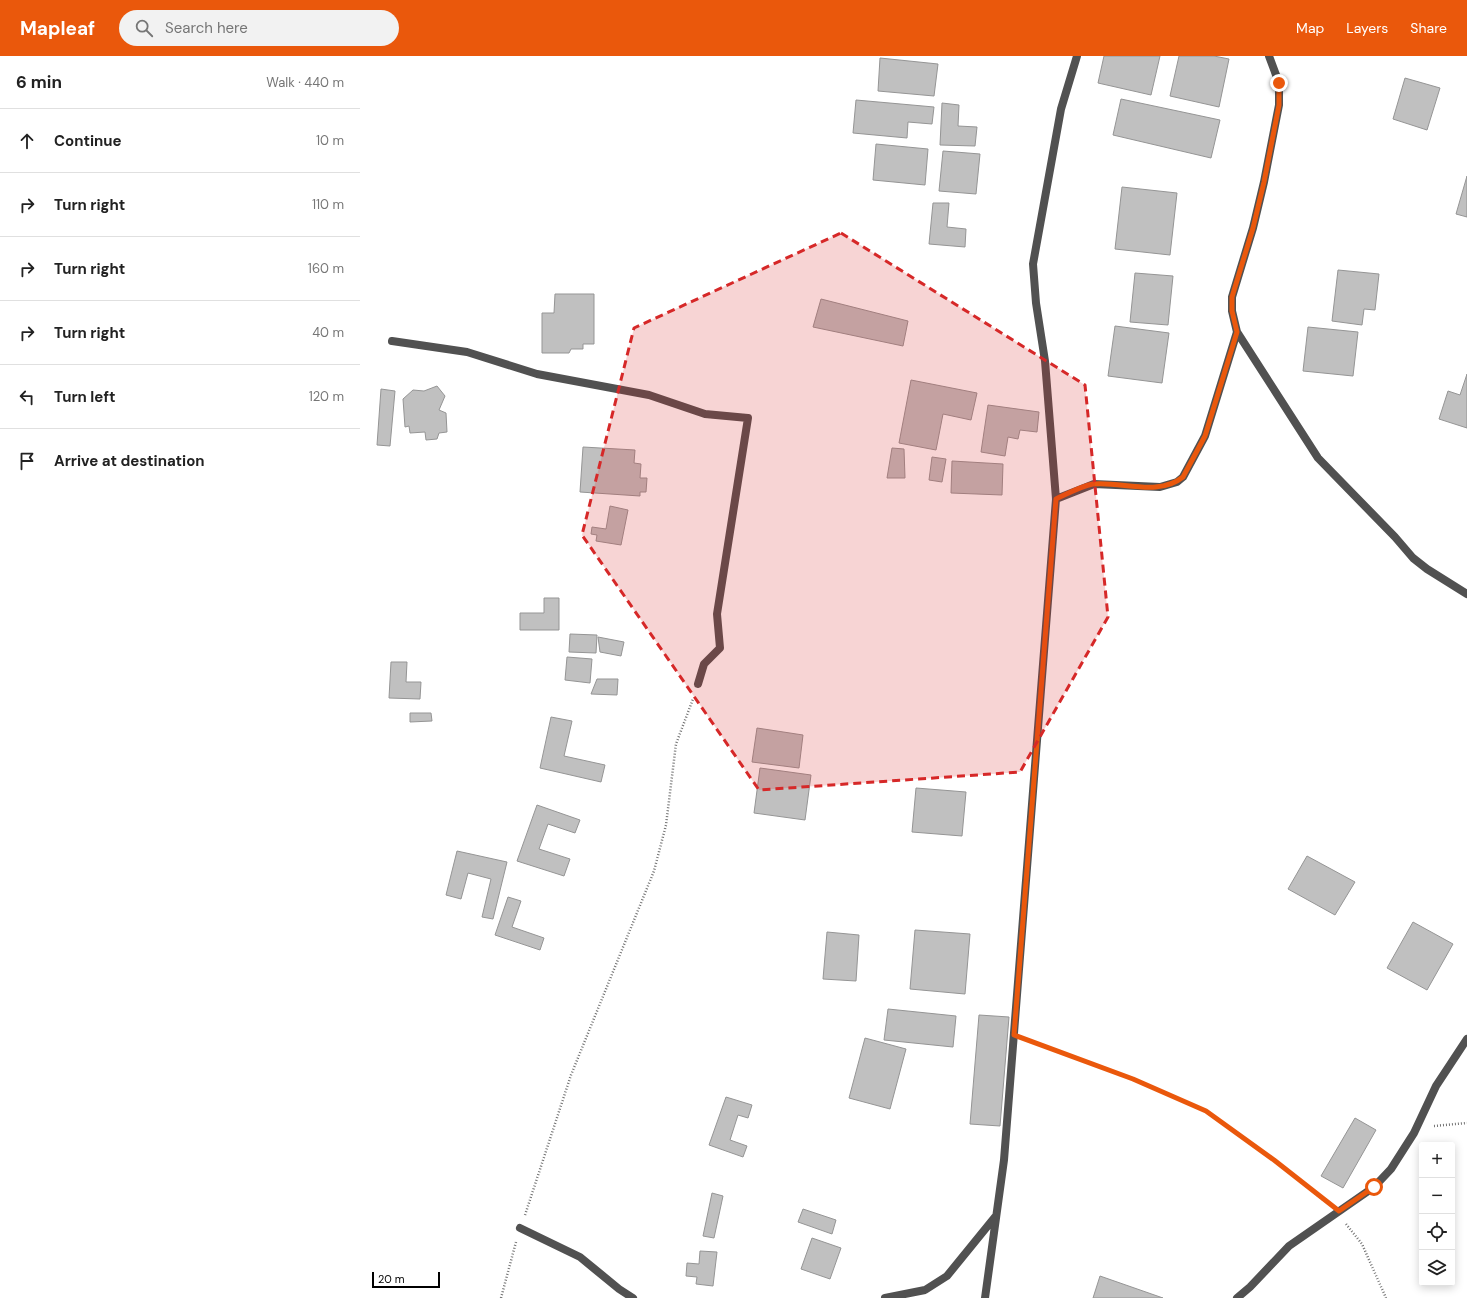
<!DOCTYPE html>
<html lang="en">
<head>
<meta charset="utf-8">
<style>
	:root { --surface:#fff; --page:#f2f2f2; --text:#222; --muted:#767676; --line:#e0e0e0; --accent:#ea580c }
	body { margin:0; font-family:"DM Sans",sans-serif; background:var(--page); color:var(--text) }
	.controls { position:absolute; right:12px; bottom:12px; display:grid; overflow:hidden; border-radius:4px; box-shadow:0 2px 10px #0003 }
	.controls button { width:36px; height:36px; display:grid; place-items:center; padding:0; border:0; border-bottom:1px solid var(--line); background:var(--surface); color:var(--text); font:20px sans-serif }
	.scale { position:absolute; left:12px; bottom:10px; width:68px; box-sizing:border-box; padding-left:4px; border:2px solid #000; border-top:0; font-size:11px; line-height:14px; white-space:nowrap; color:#000; -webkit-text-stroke:3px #fff; paint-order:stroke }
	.stop { position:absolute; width:12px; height:12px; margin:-9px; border:3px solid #ea580c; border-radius:50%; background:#fff }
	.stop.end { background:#ea580c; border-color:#fff; box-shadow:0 1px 4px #0008 }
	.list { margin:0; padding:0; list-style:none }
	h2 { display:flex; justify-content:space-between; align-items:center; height:52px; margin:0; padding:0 16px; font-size:17px }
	h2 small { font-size:13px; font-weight:400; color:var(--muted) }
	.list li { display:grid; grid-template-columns:26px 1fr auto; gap:12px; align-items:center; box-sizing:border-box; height:64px; padding:0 16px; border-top:1px solid var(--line) }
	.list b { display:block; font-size:15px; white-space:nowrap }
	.list em { font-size:13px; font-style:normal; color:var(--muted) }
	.icon { flex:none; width:22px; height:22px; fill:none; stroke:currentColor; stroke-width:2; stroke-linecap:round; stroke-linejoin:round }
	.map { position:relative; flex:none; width:1107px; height:1242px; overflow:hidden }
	header { display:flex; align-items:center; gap:24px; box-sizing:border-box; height:56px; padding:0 20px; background:var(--accent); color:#fff }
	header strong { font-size:19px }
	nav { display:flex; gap:22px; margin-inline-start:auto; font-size:14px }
	.search { width:280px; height:36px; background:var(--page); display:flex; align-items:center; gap:10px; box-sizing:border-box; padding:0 14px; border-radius:22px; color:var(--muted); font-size:15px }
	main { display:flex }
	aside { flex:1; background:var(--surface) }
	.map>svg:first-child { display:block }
	.building { fill:#c0c0c0; stroke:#959595 }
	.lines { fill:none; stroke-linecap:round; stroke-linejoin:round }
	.path { stroke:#737373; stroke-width:2.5; stroke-dasharray:1 2; stroke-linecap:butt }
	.minor { stroke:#515151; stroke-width:8 }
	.route { stroke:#ea580c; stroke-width:5 }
	.marked { fill:#d62828; fill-opacity:0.2; stroke:#d62828; stroke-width:3; stroke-dasharray:8 5; stroke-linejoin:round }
</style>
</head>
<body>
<header>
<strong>Mapleaf</strong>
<div class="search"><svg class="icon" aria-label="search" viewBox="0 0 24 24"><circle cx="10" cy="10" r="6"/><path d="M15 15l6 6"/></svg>Search here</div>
<nav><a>Map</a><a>Layers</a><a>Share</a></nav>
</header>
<main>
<aside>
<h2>6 min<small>Walk · 440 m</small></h2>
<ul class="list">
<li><svg class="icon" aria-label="ahead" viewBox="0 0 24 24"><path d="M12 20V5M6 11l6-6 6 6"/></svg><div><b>Continue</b></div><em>10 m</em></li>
<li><svg class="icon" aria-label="right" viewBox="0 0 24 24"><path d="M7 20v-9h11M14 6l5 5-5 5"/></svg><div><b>Turn right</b></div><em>110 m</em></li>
<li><svg class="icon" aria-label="right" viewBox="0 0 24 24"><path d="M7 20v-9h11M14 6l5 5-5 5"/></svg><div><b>Turn right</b></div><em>160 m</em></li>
<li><svg class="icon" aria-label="right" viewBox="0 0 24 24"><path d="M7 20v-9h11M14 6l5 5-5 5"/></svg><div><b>Turn right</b></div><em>40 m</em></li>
<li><svg class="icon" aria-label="left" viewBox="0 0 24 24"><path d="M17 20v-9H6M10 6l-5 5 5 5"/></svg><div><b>Turn left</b></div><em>120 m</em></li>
<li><svg class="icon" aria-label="arrive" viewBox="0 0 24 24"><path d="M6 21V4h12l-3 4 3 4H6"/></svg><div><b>Arrive at destination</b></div></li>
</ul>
</aside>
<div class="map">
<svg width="1107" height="1242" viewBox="0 0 1107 1242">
	<rect width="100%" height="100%" fill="#fff"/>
	<path class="building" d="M744,0H800L791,39L738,27Z
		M819,0H854L869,3L859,51L810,40Z
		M520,2L578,8L574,40L518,35Z
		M1045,22L1080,32L1067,74L1033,63Z
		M761,43L860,64L851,102L753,79Z
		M496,44L574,51L572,68L548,66L547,82L493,77Z
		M582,47L599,49L598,70L617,71L615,90L580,89Z
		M516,88L568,93L565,129L513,124Z
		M583,95L620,98L616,138L579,135Z
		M1107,120V161L1096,158Z
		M762,131L817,137L810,199L755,193Z
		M573,147H589L587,171L606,173L605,191L569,188Z
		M978,214L1019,218L1015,254L1004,253L1002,269L972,265Z
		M775,217L813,220L808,269L770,266Z
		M195,238H234V288H223V293H211L209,297H182V257H194Z
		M461,243L548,265L543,290L453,271Z
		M755,270L809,277L802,327L748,320Z
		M948,271L998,276L993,320L943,315Z
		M1107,318V372L1079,363L1088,335L1100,339Z
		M551,324L617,337L611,364L583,358L576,394L539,387Z
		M77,330L85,340L79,354L86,357L87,376L79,377L77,383L66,384L65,376L50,377L49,370L45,371L43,343L53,334L64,335Z
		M21,333L35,335L30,390L17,389Z
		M628,349L679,356L677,376L660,374L658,383L648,381L645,400L621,396Z
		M223,391L275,394L274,407L281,408L280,422H287L286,436H280V440L220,436Z
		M532,392L544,393L545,422H527Z
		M572,401L586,403L582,426L569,424Z
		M592,405L643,408L642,439L591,437Z
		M250,450L268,454L261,489L236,485L237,479L231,478L232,471L246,473Z
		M184,542H199V574H160V557H184Z
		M210,578L237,579L236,597L209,596Z
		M238,581L264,586L261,600L240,596Z
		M207,601L232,603L230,627L205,624Z
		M31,606H47L46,626H61L60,643L29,642Z
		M237,623H258L257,639L231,638Z
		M50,657H71L72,665L50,666Z
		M191,661L212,665L204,700L245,709L241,726L180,712Z
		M397,672L443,679L439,712L392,706Z
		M400,712L451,719L445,764L394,757Z
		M556,732L606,736L602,780L552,776Z
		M177,749L220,764L215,777L188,768L179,793L210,803L204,820L157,805Z
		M97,795L147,806L133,863L122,861L131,823L108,817L101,843L86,839Z
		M947,800L995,826L975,859L928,833Z
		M148,841L161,845L152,871L184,882L180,894L135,879Z
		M1053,866L1093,888L1067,934L1027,912Z
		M555,874L610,878L605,938L550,933Z
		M467,876L499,879L496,925L463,923Z
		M528,953L596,960L593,991L524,984Z
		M619,959L649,961L640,1070L610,1068Z
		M505,982L546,993L530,1053L489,1042Z
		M366,1041L392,1049L388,1062L378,1059L370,1084L387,1090L383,1101L349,1089Z
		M995,1062L1016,1074L983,1132L961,1120Z
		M352,1137L363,1140L354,1182L343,1180Z
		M443,1153L476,1164L472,1178L438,1166Z
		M452,1182L481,1192L470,1223L441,1213Z
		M340,1195L357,1196L353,1230L336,1228L337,1221L326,1220L327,1207L339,1208Z
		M740,1220L803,1242H733Z"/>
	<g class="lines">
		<path class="path" d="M669,985L773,1023L846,1055L914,1104L966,1146
			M1074,1070L1107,1067
			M165,1159L211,1019L294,815L306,769L316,688L333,643
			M986,1168L1002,1188L1026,1242
			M141,1242L156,1186"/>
		<path class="minor" d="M909,0L919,27V49L904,126L893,172L872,241V255L877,276L958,402L1035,481L1053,502L1067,513L1107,538
			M32,285L107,296L177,318L289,339L345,358L388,362L357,558L360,592L344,608L338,628
			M696,443L734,428L800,431L817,426L823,421L845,380L877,276
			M160,1172L220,1201L259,1233L273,1242
			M525,1242L565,1234L587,1220L635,1161
			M625,1242L644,1104L696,443L685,305L676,247L673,208L701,53L717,0
			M877,1242L890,1231L929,1190L1014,1131L1031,1113L1054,1077L1076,1030L1107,983"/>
	</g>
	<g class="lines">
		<path class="route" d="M919,27V49L904,126L893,172L872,241V255L877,276L845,380L823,421C798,441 762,425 733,428C721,430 707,438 696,443L654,979L773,1023L846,1055L914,1104L979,1155L1014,1131"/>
	</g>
	<path class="marked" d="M481,177L725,329L748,561L660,716L399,734L222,479L274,272Z"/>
</svg>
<div class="controls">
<button>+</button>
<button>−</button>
<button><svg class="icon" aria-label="locate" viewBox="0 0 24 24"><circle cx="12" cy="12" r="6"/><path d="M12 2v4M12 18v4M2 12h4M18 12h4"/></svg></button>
<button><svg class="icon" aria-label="layers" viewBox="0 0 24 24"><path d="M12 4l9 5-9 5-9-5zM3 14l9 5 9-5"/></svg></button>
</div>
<div class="scale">20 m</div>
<div class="stop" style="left:1014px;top:1131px"></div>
<div class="stop end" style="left:919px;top:27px"></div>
</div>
</main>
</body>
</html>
